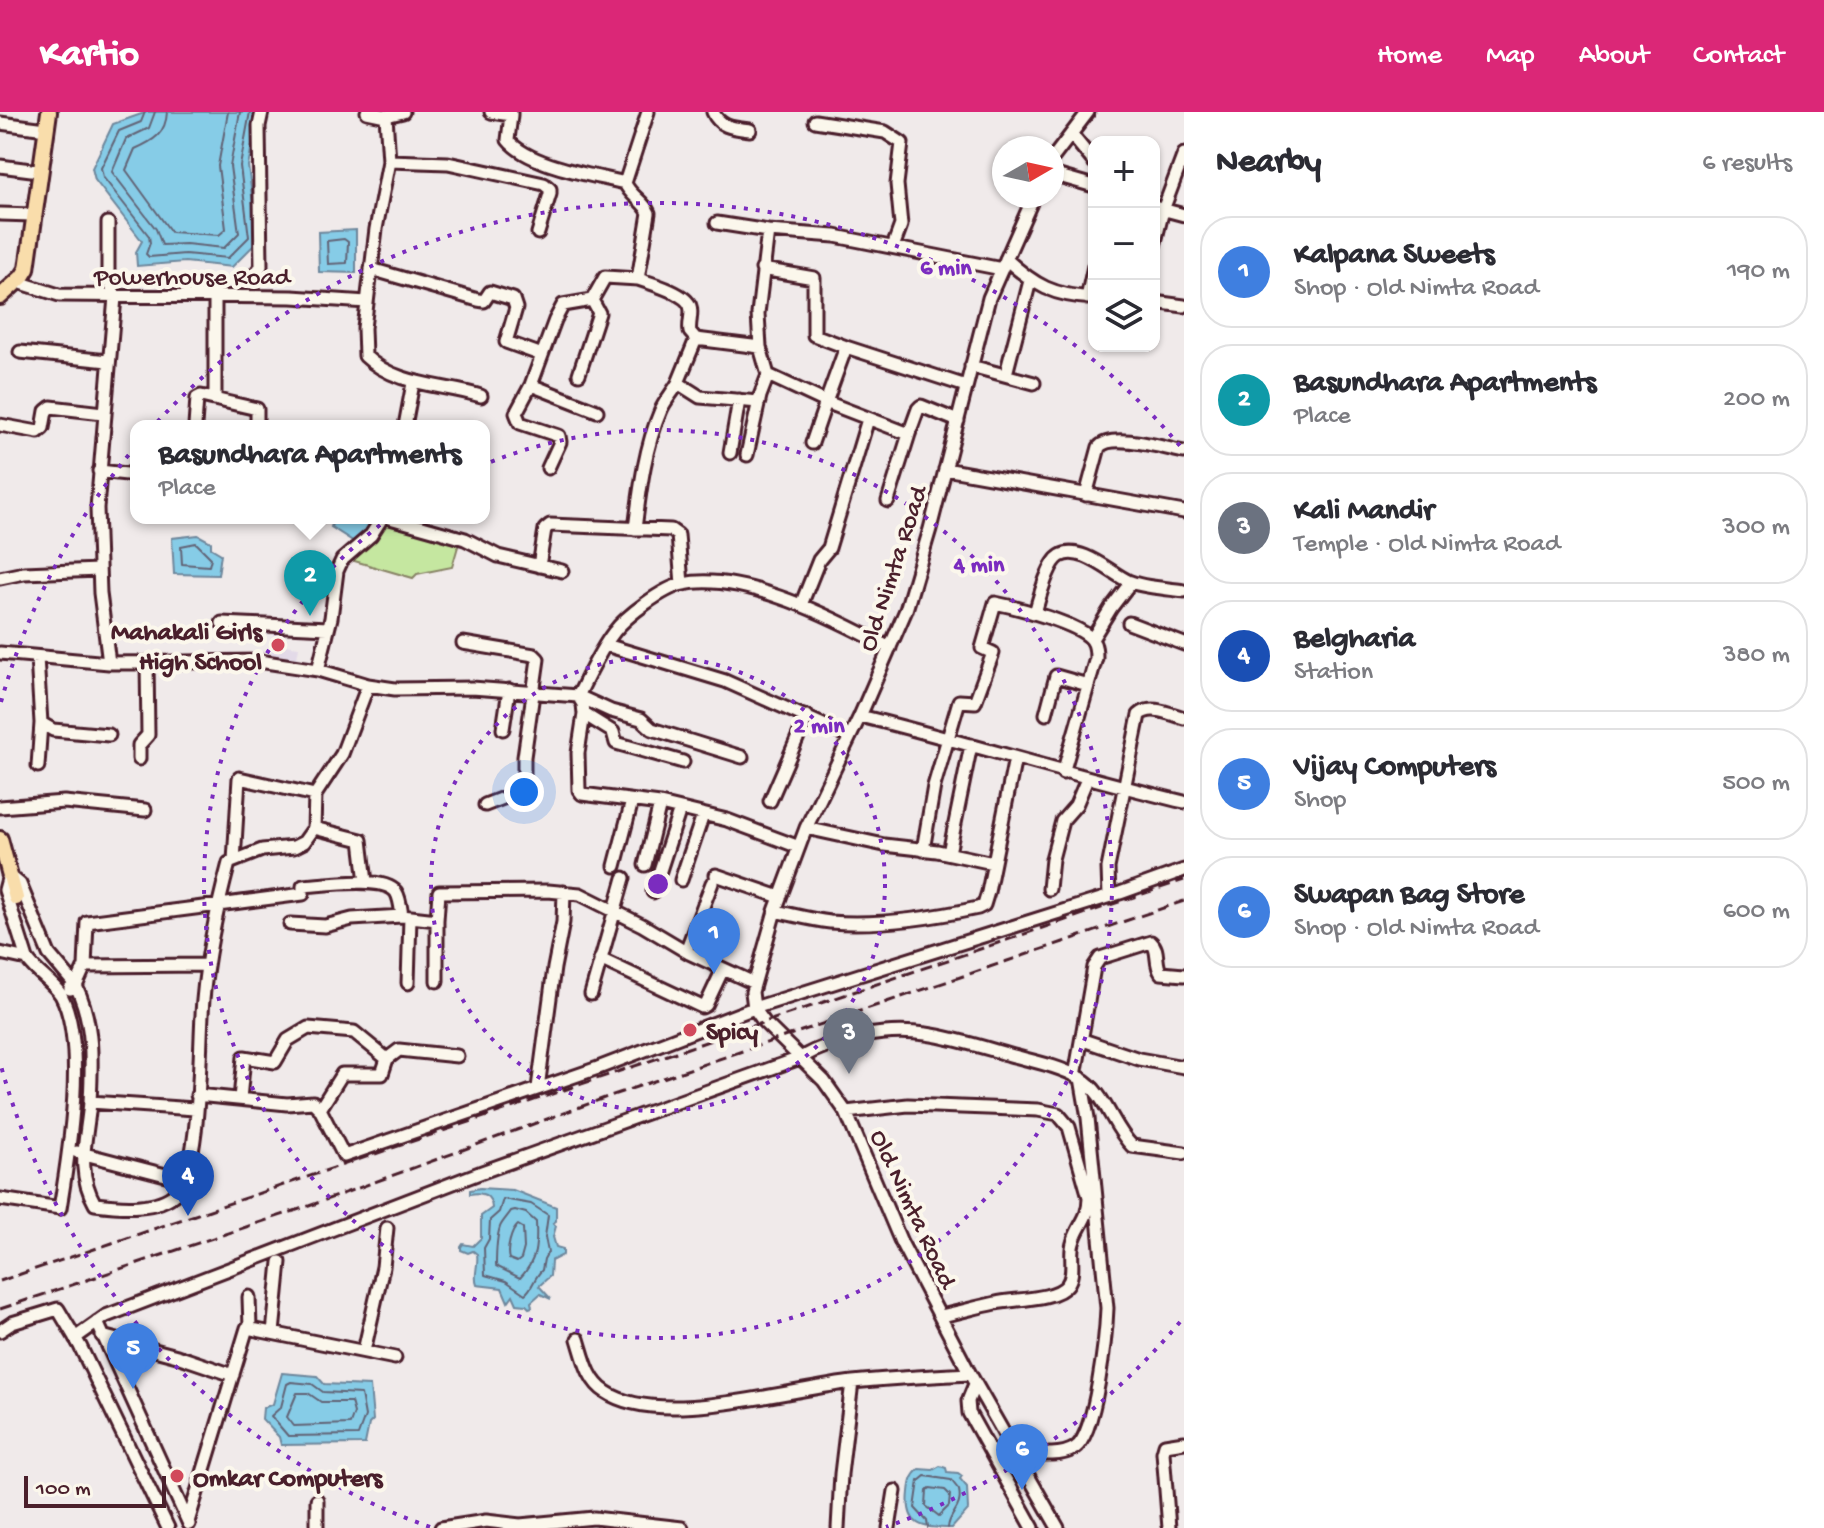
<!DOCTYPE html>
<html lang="en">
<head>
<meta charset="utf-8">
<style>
	:root { --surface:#fff; --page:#f7f7f7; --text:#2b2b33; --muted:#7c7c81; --line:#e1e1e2; --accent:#db2777 }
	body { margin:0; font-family:"Gochi Hand",sans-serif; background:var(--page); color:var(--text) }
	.controls { position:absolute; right:24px; top:24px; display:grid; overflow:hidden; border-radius:16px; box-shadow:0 2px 6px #0004 }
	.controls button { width:72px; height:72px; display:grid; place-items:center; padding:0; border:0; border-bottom:2px solid var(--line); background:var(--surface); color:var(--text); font:40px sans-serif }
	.compass { position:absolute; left:992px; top:24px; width:72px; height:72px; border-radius:50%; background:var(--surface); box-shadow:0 2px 6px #0004; rotate:81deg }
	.scale { position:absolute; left:24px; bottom:20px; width:142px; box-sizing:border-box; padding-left:8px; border:4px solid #4a1f2b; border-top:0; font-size:22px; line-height:28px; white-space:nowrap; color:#4a1f2b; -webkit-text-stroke:6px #fbf7ec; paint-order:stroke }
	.you { position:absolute; left:524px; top:680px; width:28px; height:28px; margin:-20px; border:6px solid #fff; border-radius:50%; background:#1a73e8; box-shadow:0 0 0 12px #1a73e833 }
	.badge { display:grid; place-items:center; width:52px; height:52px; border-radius:50%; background:var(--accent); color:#fff; font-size:26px; font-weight:700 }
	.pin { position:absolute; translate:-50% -66px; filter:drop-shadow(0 2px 4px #0008) }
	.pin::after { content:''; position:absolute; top:42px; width:28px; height:24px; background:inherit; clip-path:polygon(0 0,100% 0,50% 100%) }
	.popup { position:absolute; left:130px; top:308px; width:360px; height:104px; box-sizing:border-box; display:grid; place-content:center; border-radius:16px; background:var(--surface); filter:drop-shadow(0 2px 6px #0005); font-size:26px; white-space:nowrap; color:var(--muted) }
	.popup b { font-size:30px; color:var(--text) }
	.popup::after { content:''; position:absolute; left:50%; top:100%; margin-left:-16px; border:16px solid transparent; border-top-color:var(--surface) }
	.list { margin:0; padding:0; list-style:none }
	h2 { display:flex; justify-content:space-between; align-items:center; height:104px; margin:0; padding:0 32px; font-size:34px }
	h2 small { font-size:26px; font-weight:400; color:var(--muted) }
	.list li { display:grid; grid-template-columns:52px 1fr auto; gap:24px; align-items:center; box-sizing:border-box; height:112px; margin:0 16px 16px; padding:0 16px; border:2px solid var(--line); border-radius:32px }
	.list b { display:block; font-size:30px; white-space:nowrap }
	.list p { margin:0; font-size:26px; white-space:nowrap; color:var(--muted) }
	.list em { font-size:26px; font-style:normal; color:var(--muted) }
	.icon { flex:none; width:44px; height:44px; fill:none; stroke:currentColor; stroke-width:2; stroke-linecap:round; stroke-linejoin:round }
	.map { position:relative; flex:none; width:1184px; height:1416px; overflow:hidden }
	header { display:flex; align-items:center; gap:48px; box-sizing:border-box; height:112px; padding:0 40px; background:var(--accent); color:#fff }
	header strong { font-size:38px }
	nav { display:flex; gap:44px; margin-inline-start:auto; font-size:28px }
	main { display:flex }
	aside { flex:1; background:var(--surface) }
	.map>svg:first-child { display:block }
	.built { fill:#e3dae8 }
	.green { fill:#c5e7a0; stroke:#888366; stroke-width:2 }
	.water { fill:#86cce7; stroke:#6e879c; stroke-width:2 }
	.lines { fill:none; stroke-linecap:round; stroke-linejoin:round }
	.shore { stroke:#626476; stroke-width:2 }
	.minor-casing { stroke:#4a1f2b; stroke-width:17 }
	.major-casing { stroke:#4a1f2b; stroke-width:20 }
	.minor { stroke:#fbf7ec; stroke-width:11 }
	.major { stroke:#f9ddab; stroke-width:14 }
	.rail { stroke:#4a1f2b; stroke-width:3; stroke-dasharray:12 6; stroke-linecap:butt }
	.ring { fill:none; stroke:#7b2cbf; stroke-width:4; stroke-dasharray:4 8 }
	.poi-dot { fill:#d1495b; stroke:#fbf7ec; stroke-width:3 }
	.labels { text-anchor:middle; stroke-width:8; stroke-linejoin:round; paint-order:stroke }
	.street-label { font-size:26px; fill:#4a1f2b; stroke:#fbf7ec }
	.poi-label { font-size:26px; font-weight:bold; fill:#4a1f2b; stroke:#fbf7ec; text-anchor:start }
	.centre { fill:#7b2cbf; stroke:#fbf7ec; stroke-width:4 }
	.ring-label { font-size:24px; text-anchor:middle; font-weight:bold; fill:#7b2cbf; stroke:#fbf7ec; stroke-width:8; stroke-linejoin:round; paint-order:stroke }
</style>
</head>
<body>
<header>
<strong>Kartio</strong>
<nav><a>Home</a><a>Map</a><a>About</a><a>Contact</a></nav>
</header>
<main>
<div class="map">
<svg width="1184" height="1416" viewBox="0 0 1184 1416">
	<rect width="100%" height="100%" fill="#f0eaea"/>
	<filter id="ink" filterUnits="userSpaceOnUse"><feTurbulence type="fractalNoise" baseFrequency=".0125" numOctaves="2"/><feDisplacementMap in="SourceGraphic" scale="16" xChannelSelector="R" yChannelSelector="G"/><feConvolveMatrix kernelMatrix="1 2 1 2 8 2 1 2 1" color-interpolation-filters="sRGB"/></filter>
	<g filter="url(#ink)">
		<path class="built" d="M274,520L285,521L284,533L299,535L297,546L271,543Z"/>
		<path class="green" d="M382,409L459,431L452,455L417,462L413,466L351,448L373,426Z"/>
		<path class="water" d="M147,0H258L248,54L258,129L232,155L185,150L137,154L136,140L142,129L95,68L92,56L113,12Z
			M356,118V161L319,160L318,120Z
			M334,406H377L362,435L331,415Z
			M198,423L211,430V436L221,442L218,463L174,462L172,426Z
			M480,1076L513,1078L556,1095V1109L553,1111L556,1114L553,1125L556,1135L563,1137V1143L551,1149L550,1164L539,1174L551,1187L540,1182L531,1190L532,1195L529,1196L526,1193L517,1192L513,1183L508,1190L502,1176L477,1173C473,1163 479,1153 477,1142L473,1139L468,1141L461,1138V1135L463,1132L473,1134L481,1126V1104L492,1096C491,1082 482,1080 470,1082V1078Z
			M282,1261L317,1264L324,1272L370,1274L373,1308L369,1312L365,1332L281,1333L279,1325L262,1307L263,1296L273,1292Z
			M940,1354L946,1356L947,1360L958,1361L962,1364L960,1367L967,1375L968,1398L952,1416C922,1416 905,1415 909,1380C910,1370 911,1364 919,1357L933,1358Z"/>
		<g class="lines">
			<path class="shore" d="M145,0L141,10L119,19L101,56L103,65L149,124L150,131L146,142L149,145L185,142L228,146L249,125L240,54L250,0
				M155,0L149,16L126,27L112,60L156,117L162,133L186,132L224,136L239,121L230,54L240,0
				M167,0C166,22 153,29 135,37L126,58L171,120L219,123L226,117L218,54L228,0
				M344,127L348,130L347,151L328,152L327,129Z
				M196,431L211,446L209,454L182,452L181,434Z
				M503,1087L531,1092L548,1103L545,1125L548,1140L544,1147L542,1158C533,1167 533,1176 525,1182L506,1169L485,1163L484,1136L489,1127L490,1108L499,1100Z
				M515,1098L526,1101L536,1110C537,1134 537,1148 520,1166L496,1154C496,1144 497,1124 500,1115C502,1110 508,1104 511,1099Z
				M518,1113L523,1116L524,1136L521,1147L517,1150L509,1147C506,1138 511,1119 518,1113Z
				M291,1270L312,1272L323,1280L361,1282L365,1304L358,1323L288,1324L271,1304L281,1295L287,1272Z
				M297,1281H308L321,1290H351L354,1301L350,1312L294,1314L287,1305Z
				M930,1376L945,1378L950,1383L949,1394L939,1404L926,1394L927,1379Z
				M928,1416L927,1409L915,1396L919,1369L925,1364L951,1368L959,1378C963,1398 949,1400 948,1416"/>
			<g class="minor-casing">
				<path id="minor" d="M367,0L386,4
					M403,0L386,4L389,49L376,117L364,216L365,244C396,274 442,272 481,284
					M491,0L511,3V0
					M713,0C720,16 734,16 750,18
					M511,3L508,28C529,54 593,63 625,71
					M815,9L885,20L902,31L897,72L901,113L893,135
					M0,11L46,17
					M1071,22L1094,50
					M1052,47L1088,0
					M389,49L448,51L544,72L550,77V82L538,121
					M0,54L39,59
					M1052,62L1094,74
					M1034,84L989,186L930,417L906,498L860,604L806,716L775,799L752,880L754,896L764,910L824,969L846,1000L901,1130L970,1262L1058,1416
					M1154,95L1184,103
					M0,102L33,103
					M108,111V163L115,185L97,396L100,481L109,551
					M717,111L768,119L835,124L1002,157
					M1154,134L1163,98L1184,42
					M1006,147C1035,174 1054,184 1094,186
					M371,157L478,188L484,189L490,180L513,187L516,196L506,230L542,243
					M762,157L814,166V223L846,235
					M254,164L261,154L259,14L262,0
					M638,167C650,171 686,181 690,194C693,201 688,212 690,220L696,227L760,235L768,263L826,290L846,235L966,274
					M18,170L59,183L292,185L367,190
					M215,183V286
					M1087,186L1094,154
					M1154,190L1184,194
					M760,235L758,202L768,119
					M20,240L108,249
					M971,254L1034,271
					M1007,258L1030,169
					M579,262L599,201L592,188
					M678,271L696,227
					M531,273L597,299
					M0,313L38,320L43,316L46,299L51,295L103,301
					M195,314L197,286L201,284L257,297V314
					M405,314L413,271
					M812,331L826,290L909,322L918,297L921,294L958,309
					M730,341L739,288
					M747,343L760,284L768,263
					M548,356L560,330L559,324L520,311L516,301L531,273L555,208L563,193L592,188L605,165L638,167L649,101C644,89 630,84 625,71L648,0
					M945,357L1184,400
					M99,359L136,363
					M1086,383L1099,335C1112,320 1164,336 1184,340
					M888,389L909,322
					M390,406L465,427L498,444L562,459
					M635,417C640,377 645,335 661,298C664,290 673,280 678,271L700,285L759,290
					M539,454L545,417L550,413L671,418L678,423L682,472
					M0,466L24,461L99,458
					M801,493L819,448L829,436L868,307
					M1035,501C1039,487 1048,451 1060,444C1080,432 1111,461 1128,469C1144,476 1167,476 1184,479
					M222,511L328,516
					M1129,511L1184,532
					M1092,527L1111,496L1131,470
					M463,531L534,543L538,547L524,645V678L485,693
					M606,533L725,569L850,625
					M0,541L109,551L259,549L318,558L368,573L395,577L472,576L578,584C589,563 599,539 614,520C626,504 663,476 683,472C743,459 838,508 890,536
					M37,545L41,611L38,654
					M318,558L331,506L337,459L342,448L371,423L382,406
					M578,584L583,592L584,602L578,641L579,678L582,682L660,692L727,708L799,735
					M578,584L611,599L641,607L652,617L742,645
					M584,602L613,620L616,631L683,650
					M1046,602L1056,564L1088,573
					M860,604C969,631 1075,664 1184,690
					M41,611L53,618L109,623
					M503,617L509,578
					M139,647V633L148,623L147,550
					M770,689L807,604
					M0,695L64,690L145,698
					M314,716L361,728L366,770
					M806,716L884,733L937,739L993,751
					M923,738L934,674L959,589L975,590L993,541L982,536L995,491C1015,495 1081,512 1092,528C1096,533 1096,540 1096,546L1063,661
					M949,741L971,633
					M234,749L239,666L315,683
					M645,753L660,692
					M615,754L632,689
					M716,763L780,785
					M681,768L703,703
					M1049,777L1052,747L1062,709L1076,693L1087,667
					M653,780L680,697
					M1109,784L1108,756L1139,603C1151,592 1170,602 1184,606
					M775,799C794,803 812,808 830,810C878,814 931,806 978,796L984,793L988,780L1015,646
					M290,812L325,814L352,807L402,804
					M686,839L712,771
					M0,841L27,847
					M600,847L702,895L706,893L723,857
					M85,854L207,853
					M437,869V808
					M408,871L410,805
					M70,877L76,874C94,911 92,950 90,990C87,1028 75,1057 95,1092C119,1095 158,1099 177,1080C202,1055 199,927 203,888C207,842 217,796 229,751L262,738L294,735L304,730L314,716L315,683L342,642L368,573
					M591,882L624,766
					M1083,928L1139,947L1184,955
					M1075,964L1094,855L1100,846L1151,830C1160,838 1154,851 1161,861L1184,863
					M538,976L554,856L563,810L564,780
					M197,983L287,992L313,990L320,997L342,962H382L387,947
					M240,987L244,945L275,950L288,928L308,916L354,920L387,947L399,938L457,944
					M90,990L195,997
					M320,997L344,1044L598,956L754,896L1120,781L1184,758
					M846,1000L908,993L1038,998L1058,1002L1069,1015L1089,1085C1089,1108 1078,1112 1073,1131C1069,1144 1076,1162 1067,1173C1056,1188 1013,1187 996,1191C977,1195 960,1200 941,1204
					M77,1040L185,1068
					M0,1087L60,1096C69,1042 87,931 61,883C52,869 36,861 27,847L5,778L9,763L20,772L49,842L76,874L85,854L87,810L303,782V774C323,773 383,763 396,780C400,786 401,797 402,804L437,808L439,780L548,779L580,782L642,813L689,841L754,871
					M249,1185L250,1216
					M97,1210L189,1412
					M0,1219L12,1211L58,1197L80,1234L168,1416
					M273,1221L280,1150
					M102,1224L177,1244L233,1263
					M75,1226L106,1204L482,1060L800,946C835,926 886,916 926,922C954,926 982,935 1010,943C1032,949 1059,954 1080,966C1105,980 1112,1014 1132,1034L1184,1041
					M578,1227C584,1246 588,1269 606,1280C659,1316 790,1277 853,1270C892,1266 931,1264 970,1262
					M364,1239L383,1155L387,1116
					M975,1272L968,1289L969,1301L1033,1416
					M1013,1339C1032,1340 1057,1347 1075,1336C1096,1323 1106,1222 1107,1196L1088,1006L1081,966
					M188,1410L247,1216L395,1246
					M317,1416V1388
					M441,1416L486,1409L520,1413L594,1406L682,1416
					M838,1416L841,1362L852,1270
					M889,1416L895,1379
					M1169,1416L1163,1340L1165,1333L1184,1330"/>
			</g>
			<g class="major-casing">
				<path id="major" d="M0,185L22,165L27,157L49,0
					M0,727L16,786"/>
			</g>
			<use href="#minor" class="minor"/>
			<use href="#major" class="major"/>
			<path class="rail" d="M0,1169L1184,768
				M0,1197L309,1094L610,984L1184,789"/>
		</g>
	</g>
	<g class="ring">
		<circle cx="658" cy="772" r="227"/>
		<circle cx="658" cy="772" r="454"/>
		<path d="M1180 1210A682 682 0 0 1 886 1415M430 1415A682 682 0 0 1 1 954M1 590A682 682 0 0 1 1180 334"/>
	</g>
	<g class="poi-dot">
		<circle cx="278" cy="533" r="8"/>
		<circle cx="690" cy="918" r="8"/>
		<circle cx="177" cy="1364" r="8"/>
	</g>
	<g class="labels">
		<g class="street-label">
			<text x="192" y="172">Powerhouse Road</text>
			<text transform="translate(891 456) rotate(-72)" y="9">Old Nimta Road</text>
			<text transform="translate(915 1096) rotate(65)" y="9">Old Nimta Road</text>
		</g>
		<g class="poi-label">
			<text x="262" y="527" text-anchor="end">Mahakali Girls<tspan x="262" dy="30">High School</tspan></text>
			<text x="706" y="927">Spicy</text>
			<text x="193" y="1373">Omkar Computers</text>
		</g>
	</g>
	<circle cx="658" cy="772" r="12" class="centre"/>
	<g class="ring-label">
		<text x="946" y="162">6 min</text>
		<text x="979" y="459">4 min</text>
		<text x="819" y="620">2 min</text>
	</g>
</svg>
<div class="controls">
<button>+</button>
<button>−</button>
<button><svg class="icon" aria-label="layers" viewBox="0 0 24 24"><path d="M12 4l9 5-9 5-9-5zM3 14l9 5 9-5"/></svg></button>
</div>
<svg class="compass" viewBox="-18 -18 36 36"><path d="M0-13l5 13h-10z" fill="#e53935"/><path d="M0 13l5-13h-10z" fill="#7c7c81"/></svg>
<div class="scale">100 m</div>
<div class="you"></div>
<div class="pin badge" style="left:714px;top:862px;background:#3f7fe0">1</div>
<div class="pin badge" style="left:310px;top:504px;background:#0f9aa8">2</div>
<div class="popup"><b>Basundhara Apartments</b>Place</div>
<div class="pin badge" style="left:849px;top:962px;background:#6b7280">3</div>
<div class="pin badge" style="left:188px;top:1104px;background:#1a4fb4">4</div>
<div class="pin badge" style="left:133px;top:1277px;background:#3f7fe0">5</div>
<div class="pin badge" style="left:1022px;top:1378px;background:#3f7fe0">6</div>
</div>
<aside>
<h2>Nearby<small>6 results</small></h2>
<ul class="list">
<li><span class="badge" style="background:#3f7fe0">1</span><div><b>Kalpana Sweets</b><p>Shop · Old Nimta Road</p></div><em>190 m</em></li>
<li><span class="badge" style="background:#0f9aa8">2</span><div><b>Basundhara Apartments</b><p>Place</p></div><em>200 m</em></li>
<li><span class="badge" style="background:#6b7280">3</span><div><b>Kali Mandir</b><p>Temple · Old Nimta Road</p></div><em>300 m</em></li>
<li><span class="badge" style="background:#1a4fb4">4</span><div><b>Belgharia</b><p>Station</p></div><em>380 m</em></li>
<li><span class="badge" style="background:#3f7fe0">5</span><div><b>Vijay Computers</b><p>Shop</p></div><em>500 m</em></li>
<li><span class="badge" style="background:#3f7fe0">6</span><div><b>Swapan Bag Store</b><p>Shop · Old Nimta Road</p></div><em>600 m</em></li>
</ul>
</aside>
</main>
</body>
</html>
